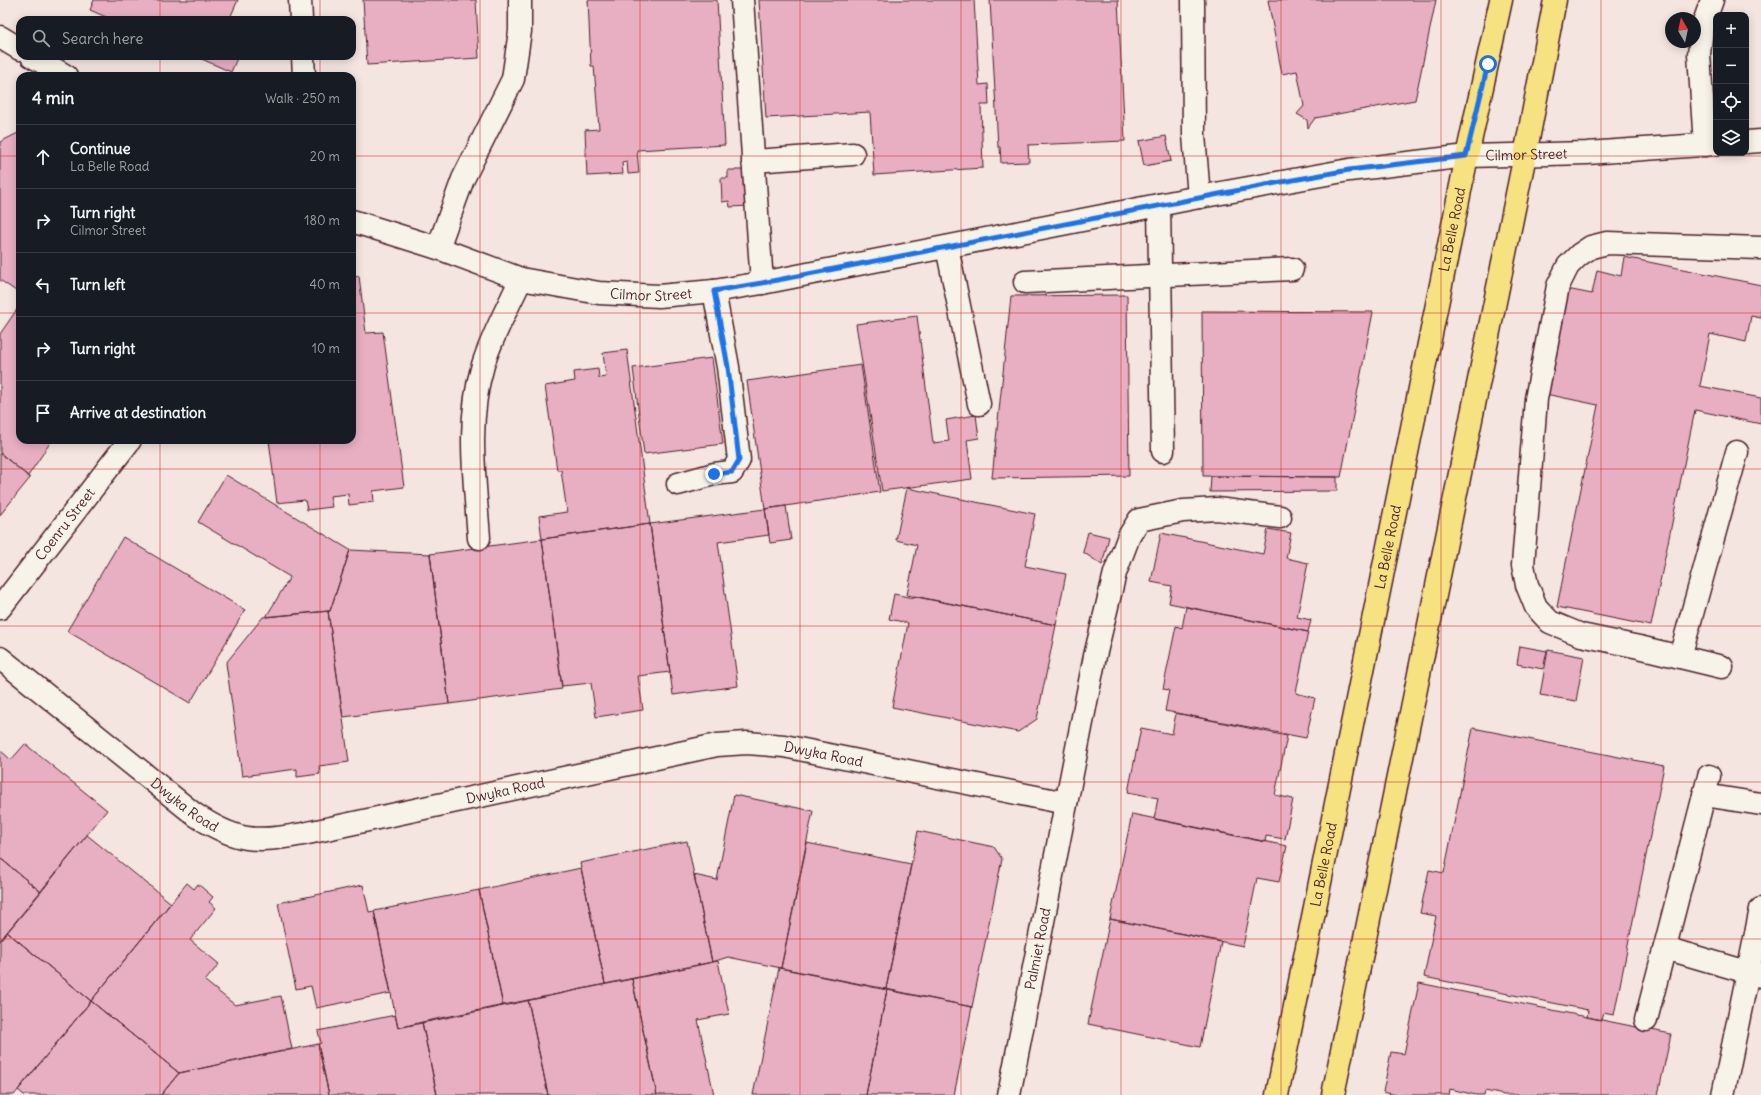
<!DOCTYPE html>
<html lang="en">
<head>
<meta charset="utf-8">
<style>
	:root { --surface:#171b24; --page:#242831; --text:#f1f3f6; --muted:#9ea1a6; --line:#363941 }
	body { margin:0; font-family:Delius,sans-serif; background:var(--page); color:var(--text) }
	.controls { position:absolute; right:12px; top:12px; display:grid; overflow:hidden; border-radius:8px; box-shadow:0 2px 10px #0003 }
	.controls button { width:36px; height:36px; display:grid; place-items:center; padding:0; border:0; border-bottom:1px solid var(--line); background:var(--surface); color:var(--text); font:20px sans-serif }
	.compass { position:absolute; left:1665px; top:12px; width:36px; height:36px; border-radius:50%; background:var(--surface); box-shadow:0 2px 10px #0003; rotate:351deg }
	.stop { position:absolute; width:12px; height:12px; margin:-9px; border:3px solid #1a73e8; border-radius:50%; background:#fff }
	.stop.end { background:#1a73e8; border-color:#fff; box-shadow:0 1px 4px #0008 }
	.list { margin:0; padding:0; list-style:none }
	h2 { display:flex; justify-content:space-between; align-items:center; height:52px; margin:0; padding:0 16px; font-size:17px }
	h2 small { font-size:13px; font-weight:400; color:var(--muted) }
	.list li { display:grid; grid-template-columns:26px 1fr auto; gap:12px; align-items:center; box-sizing:border-box; height:64px; padding:0 16px; border-top:1px solid var(--line) }
	.list b { display:block; font-size:15px; white-space:nowrap }
	.list p { margin:0; font-size:13px; white-space:nowrap; color:var(--muted) }
	.list em { font-size:13px; font-style:normal; color:var(--muted) }
	.icon { flex:none; width:22px; height:22px; fill:none; stroke:currentColor; stroke-width:2; stroke-linecap:round; stroke-linejoin:round }
	.map { position:relative; flex:none; width:1761px; height:1095px; overflow:hidden }
	.search { position:absolute; background:var(--surface); box-shadow:0 2px 10px #0003; left:16px; top:16px; width:340px; height:44px; display:flex; align-items:center; gap:10px; box-sizing:border-box; padding:0 14px; border-radius:12px; color:var(--muted); font-size:15px }
	.panel { position:absolute; background:var(--surface); box-shadow:0 2px 10px #0003; left:16px; top:72px; width:340px; height:372px; border-radius:12px }
	.map>svg:first-child { display:block }
	.building { fill:#e8afc2; stroke:#4a1f2b }
	.lines { fill:none; stroke-linecap:round; stroke-linejoin:round }
	.minor-casing { stroke:#4a1f2b; stroke-width:25 }
	.major-casing { stroke:#4a1f2b; stroke-width:25 }
	.minor { stroke:#f7f3e8; stroke-width:22 }
	.major { stroke:#f7e281; stroke-width:22 }
	.route { stroke:#1a73e8; stroke-width:5 }
	.grid { fill:none; stroke:#d62828; stroke-width:1; stroke-opacity:0.55 }
	.labels { text-anchor:middle; stroke-width:3; stroke-linejoin:round; paint-order:stroke }
	.street-label { font-size:14px; fill:#4a1f2b; stroke:#f7f3e8 }
</style>
</head>
<body>
<div class="map">
<svg width="1761" height="1095" viewBox="0 0 1761 1095">
	<rect width="100%" height="100%" fill="#f4e5e0"/>
	<filter id="ink" filterUnits="userSpaceOnUse"><feTurbulence type="fractalNoise" baseFrequency=".025" numOctaves="2"/><feDisplacementMap in="SourceGraphic" scale="8" xChannelSelector="R" yChannelSelector="G"/><feConvolveMatrix kernelMatrix="1 2 1 2 8 2 1 2 1" color-interpolation-filters="sRGB"/></filter>
	<g filter="url(#ink)">
		<path class="building" d="M94,0H238L229,20H113L90,10Z
			M363,0H476L479,58L367,65Z
			M588,0H717L725,145L637,150L639,173L628,174L627,161L622,162L623,174L587,176L585,130L599,129L594,66H591Z
			M759,0H974L979,85L988,84L989,105H981L983,168L874,175L870,112L766,118Z
			M990,0H1118L1125,141L1028,145L1029,162L1001,163L1000,147H998Z
			M1268,0H1436L1415,100L1315,118L1308,128L1307,120L1297,114L1304,106L1297,71L1282,74Z
			M195,56H238L231,72Z
			M20,132V286L16,291L0,280V142Z
			M1166,136L1171,161L1144,166L1139,141Z
			M728,170H747L749,206L730,207L729,201L722,202L721,178H728Z
			M1624,257L1761,285V318L1751,316L1746,342L1710,334L1700,386L1761,398V424L1695,410L1651,626L1557,607L1598,405L1541,393L1562,288L1592,294L1597,270L1621,276Z
			M359,276L366,333L383,332L404,487L373,491L374,502L349,505L348,494L330,496L332,507L307,510L305,500L277,503L269,440H352V277Z
			M1127,295L1129,476L992,478L1011,296Z
			M20,305V440H52L28,476L0,453V334Z
			M1202,311L1373,312L1341,477L1203,476Z
			M917,316L933,443L949,441L946,420L976,415L979,438L967,440L972,479L882,491L856,324Z
			M627,350L650,524L542,539L539,516L567,512L561,470H557L545,386L575,381L574,372L598,369L599,378L606,377L603,353Z
			M712,358L723,444L644,454L633,368Z
			M861,365L880,492L765,509L747,381Z
			M0,453L30,478L0,515Z
			M226,475L350,550L330,611L266,617L290,577L198,522Z
			M1211,476L1337,477V491L1210,492Z
			M907,488L1035,514L1025,566L1066,574L1056,625L907,595L917,545L896,540Z
			M786,506L791,540L770,543L765,509Z
			M765,509L769,535L718,542L738,686L673,695L650,524Z
			M650,524L670,672L638,676L643,710L596,717L591,683L562,686L542,539Z
			M1268,529L1291,533L1286,558L1308,563L1297,617L1311,620L1308,632L1169,603L1172,586L1151,582L1161,533L1263,554Z
			M1088,532L1109,537L1102,565L1083,552Z
			M123,537L245,610L190,703L67,631Z
			M542,539L562,689L449,704L430,554Z
			M350,550L430,554L449,704L343,717L328,611H330Z
			M894,594L913,598L914,596L1056,625L1037,719L1018,732L892,707L908,623L889,619Z
			M1186,607L1308,632L1296,693L1315,698L1306,738L1165,711L1169,690L1163,689L1176,626L1182,628Z
			M328,611L349,762L319,766L320,774L297,777V769L242,776L226,663L263,617Z
			M1520,646L1547,651L1543,669L1517,664Z
			M1548,650L1584,657L1576,701L1540,695Z
			M1176,713L1287,736L1275,795L1293,799L1285,839L1266,836L1265,842L1154,819L1158,798L1128,792L1141,728L1172,734Z
			M1473,728L1664,766L1614,1015L1603,1013L1601,1020L1587,1017L1588,1010L1424,977L1436,916L1420,913L1429,870L1444,873Z
			M25,744L107,810L41,892L0,858V750L11,760Z
			M734,795L813,811L781,968L728,957L712,962L694,875L717,880Z
			M1132,814L1287,846L1279,882L1257,878L1243,946L1110,919Z
			M918,831L994,847L1002,859L972,1007L886,989Z
			M87,835L171,903L91,1001L7,932Z
			M687,841L712,962L605,984L580,863Z
			M807,843L911,864L886,989L781,968Z
			M0,858L41,892L0,941Z
			M581,868L605,984L503,1006L479,890Z
			M187,883L194,889L198,884L213,897L209,902L216,908L190,940L219,964L205,981L235,1005L281,996L292,1049L179,1073L91,1001Z
			M363,885L369,912L374,911L391,993L316,1008L311,986L296,989L278,903Z
			M479,890L503,1006L398,1028L374,911Z
			M1110,919L1221,942L1200,1047L1088,1024Z
			M7,932L91,1001L14,1095H0V941Z
			M718,961L729,1014L698,1020L714,1095H657L632,979Z
			M779,968L887,990L866,1095H753Z
			M632,979L657,1095H548L528,1000Z
			M1419,983L1671,1034L1658,1095H1504L1485,1091L1484,1095H1476L1450,1089L1449,1095H1396L1383,1092L1391,1052L1404,1054Z
			M887,990L972,1007L954,1095H866Z
			M528,1000L548,1095H437L422,1022Z
			M91,1001L179,1073L161,1095H24L18,1090Z
			M395,1015L398,1028L422,1022L437,1095H329L318,1044L321,1043L318,1031Z
			M318,1044L329,1095H161L179,1073Z"/>
		<g class="lines">
			<g class="minor-casing">
				<g id="minor">
					<path d="M300,0L301,20"/>
					<path d="M742,0L762,283"/>
					<path d="M1193,0L1194,135L1199,197"/>
					<path d="M0,37L20,49"/>
					<path d="M32,56L66,76"/>
					<path d="M303,56L304,76"/>
					<path d="M1746,142L1761,141"/>
					<path d="M1705,145L1699,54L1702,28L1712,0"/>
					<path d="M753,161L853,154"/>
					<path d="M1159,205L1163,451"/>
					<path id="s1" d="M352,221L438,248L521,279L599,293L659,296L714,291L762,283L1199,197L1349,170L1467,156L1587,153L1716,144"/>
					<path d="M947,247L979,404"/>
					<path d="M438,248L463,179L513,79L520,31V0"/>
					<path d="M1025,282L1292,269"/>
					<path d="M678,484L714,474L732,472L739,460L728,367L714,291"/>
					<path d="M479,538C475,482 466,421 483,365C492,336 508,307 521,279"/>
					<path id="s2" d="M0,608L130,440"/>
					<path d="M1680,657L1737,452"/>
					<path id="s3" d="M0,658L194,814C236,842 255,843 303,834L717,745L747,743L784,746L1066,803"/>
					<path d="M1722,667L1639,647L1581,635L1550,622L1536,607L1527,585L1523,565L1536,399L1558,286L1568,266L1579,255L1591,247L1607,243L1761,248"/>
					<path d="M1704,795L1761,804"/>
					<path d="M1665,948L1761,976"/>
					<path d="M1646,1020L1709,776"/>
					<path id="s4" d="M1009,1095L1095,656L1115,573L1129,536L1139,520L1183,511L1217,509L1280,517"/>
					<path d="M1723,1095L1761,909"/>
				</g>
			</g>
			<g class="major-casing">
				<g id="major">
					<path id="s5" d="M1277,1095L1467,156L1501,0"/>
					<path d="M1333,1095L1525,155L1555,0"/>
				</g>
			</g>
			<use href="#minor" class="minor"/>
			<use href="#major" class="major"/>
		</g>
	</g>
	<g class="lines" filter="url(#ink)">
		<path class="route" d="M714,474L732,472L739,460L728,367L714,291L762,283L1276,183L1349,170L1466,156L1488,64"/>
	</g>
	<path class="grid" d="M160,0V20M320,0V20M480,0V1095M640,0V1095M800,0V1095M961,0V1095M1121,0V1095M1281,0V1095M1441,0V1095M1601,0V1095M160,56V76M320,56V76M0,156H20M352,156H1761M0,313H20M352,313H1761M160,440V1095M320,440V1095M0,469H1761M0,626H1761M0,782H1761M0,939H1761"/>
	<g class="labels">
		<g class="street-label">
			<text dy="5" stroke="none"><textPath href="#s1" startOffset="1198">Cilmor Street</textPath></text>
			<text dy="5" stroke="none"><textPath href="#s5" startOffset="883">La Belle Road</textPath></text>
			<text dy="5" stroke="none"><textPath href="#s1" startOffset="310">Cilmor Street</textPath></text>
			<text dy="5" stroke="none"><textPath href="#s2" startOffset="106">Coenru Street</textPath></text>
			<text dy="5" stroke="none"><textPath href="#s5" startOffset="559">La Belle Road</textPath></text>
			<text dy="5" stroke="none"><textPath href="#s3" startOffset="895">Dwyka Road</textPath></text>
			<text dy="5" stroke="none"><textPath href="#s3" startOffset="571">Dwyka Road</textPath></text>
			<text dy="5" stroke="none"><textPath href="#s3" startOffset="236">Dwyka Road</textPath></text>
			<text dy="5" stroke="none"><textPath href="#s5" startOffset="235">La Belle Road</textPath></text>
			<text dy="5" stroke="none"><textPath href="#s4" startOffset="149">Palmiet Road</textPath></text>
		</g>
	</g>
</svg>
<div class="controls">
<button>+</button>
<button>−</button>
<button><svg class="icon" aria-label="locate" viewBox="0 0 24 24"><circle cx="12" cy="12" r="6"/><path d="M12 2v4M12 18v4M2 12h4M18 12h4"/></svg></button>
<button><svg class="icon" aria-label="layers" viewBox="0 0 24 24"><path d="M12 4l9 5-9 5-9-5zM3 14l9 5 9-5"/></svg></button>
</div>
<svg class="compass" viewBox="-18 -18 36 36"><path d="M0-13l5 13h-10z" fill="#e53935"/><path d="M0 13l5-13h-10z" fill="#9ea1a6"/></svg>
<div class="stop" style="left:1488px;top:64px"></div>
<div class="stop end" style="left:714px;top:474px"></div>
<div class="search"><svg class="icon" aria-label="search" viewBox="0 0 24 24"><circle cx="10" cy="10" r="6"/><path d="M15 15l6 6"/></svg>Search here</div>
<section class="panel">
<h2>4 min<small>Walk · 250 m</small></h2>
<ul class="list">
<li><svg class="icon" aria-label="ahead" viewBox="0 0 24 24"><path d="M12 20V5M6 11l6-6 6 6"/></svg><div><b>Continue</b><p>La Belle Road</p></div><em>20 m</em></li>
<li><svg class="icon" aria-label="right" viewBox="0 0 24 24"><path d="M7 20v-9h11M14 6l5 5-5 5"/></svg><div><b>Turn right</b><p>Cilmor Street</p></div><em>180 m</em></li>
<li><svg class="icon" aria-label="left" viewBox="0 0 24 24"><path d="M17 20v-9H6M10 6l-5 5 5 5"/></svg><div><b>Turn left</b></div><em>40 m</em></li>
<li><svg class="icon" aria-label="right" viewBox="0 0 24 24"><path d="M7 20v-9h11M14 6l5 5-5 5"/></svg><div><b>Turn right</b></div><em>10 m</em></li>
<li><svg class="icon" aria-label="arrive" viewBox="0 0 24 24"><path d="M6 21V4h12l-3 4 3 4H6"/></svg><div><b>Arrive at destination</b></div></li>
</ul>
</section>
</div>
</body>
</html>
